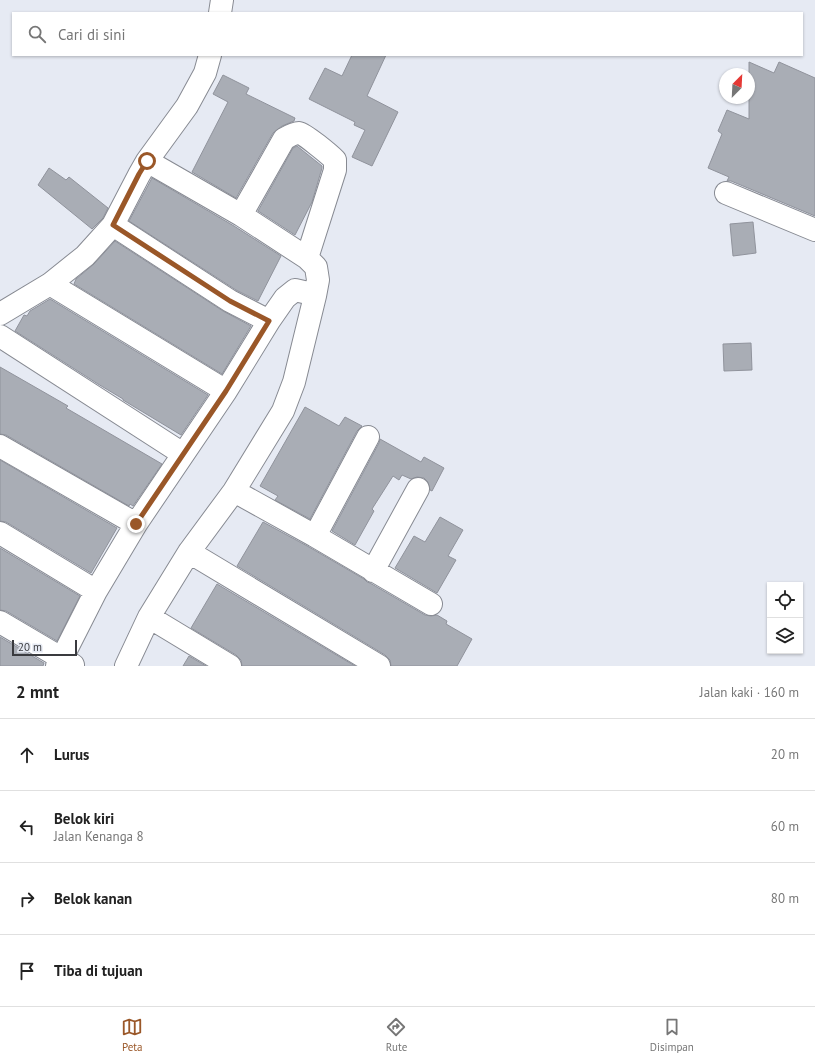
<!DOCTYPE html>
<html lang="id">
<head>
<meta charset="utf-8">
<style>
	:root { --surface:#fff; --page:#f2f2f2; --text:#222; --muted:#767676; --line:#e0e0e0; --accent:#9a5728 }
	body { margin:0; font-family:"PT Sans",sans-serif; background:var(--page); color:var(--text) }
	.controls { position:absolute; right:12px; bottom:12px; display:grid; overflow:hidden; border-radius:0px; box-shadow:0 1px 3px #0004 }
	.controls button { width:36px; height:36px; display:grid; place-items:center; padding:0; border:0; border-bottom:1px solid var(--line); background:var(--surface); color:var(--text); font:20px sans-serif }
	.compass { position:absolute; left:719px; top:68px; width:36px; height:36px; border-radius:50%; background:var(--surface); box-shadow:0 1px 3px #0004; rotate:24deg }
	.scale { position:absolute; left:12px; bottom:10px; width:65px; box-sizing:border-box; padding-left:4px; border:2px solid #3a3b3f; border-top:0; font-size:11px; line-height:14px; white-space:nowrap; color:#3a3b3f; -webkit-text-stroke:3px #e6eaf3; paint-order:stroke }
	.stop { position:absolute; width:12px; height:12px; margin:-9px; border:3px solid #9a5728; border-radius:50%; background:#fff }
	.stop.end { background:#9a5728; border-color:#fff; box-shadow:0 1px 4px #0008 }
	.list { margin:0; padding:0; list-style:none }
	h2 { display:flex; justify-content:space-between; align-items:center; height:52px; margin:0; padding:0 16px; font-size:17px }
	h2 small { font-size:13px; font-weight:400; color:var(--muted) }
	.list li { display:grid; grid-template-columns:26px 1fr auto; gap:12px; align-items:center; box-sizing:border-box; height:72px; padding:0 16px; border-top:1px solid var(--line) }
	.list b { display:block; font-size:15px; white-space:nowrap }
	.list p { margin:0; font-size:13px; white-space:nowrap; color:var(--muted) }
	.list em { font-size:13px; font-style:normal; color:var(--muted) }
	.icon { flex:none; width:22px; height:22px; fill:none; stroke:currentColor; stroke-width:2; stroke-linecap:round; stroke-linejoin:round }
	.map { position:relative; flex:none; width:815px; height:666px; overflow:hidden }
	.search { position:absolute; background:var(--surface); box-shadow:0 1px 3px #0004; left:12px; right:12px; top:12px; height:44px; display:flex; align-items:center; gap:10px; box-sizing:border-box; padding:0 14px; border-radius:0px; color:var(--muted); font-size:15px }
	.sheet { height:340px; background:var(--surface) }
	nav { display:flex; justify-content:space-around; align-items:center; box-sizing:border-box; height:56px; border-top:1px solid var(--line); background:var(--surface); font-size:11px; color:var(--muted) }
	nav a { display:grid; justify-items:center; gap:2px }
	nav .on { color:var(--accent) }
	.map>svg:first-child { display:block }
	.building { fill:#a9adb5; stroke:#90939c }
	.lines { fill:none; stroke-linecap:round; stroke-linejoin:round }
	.street-casing { stroke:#878a92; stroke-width:24 }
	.street { stroke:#fff; stroke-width:22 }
	.route { stroke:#9a5728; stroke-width:5 }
</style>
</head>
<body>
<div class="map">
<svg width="815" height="666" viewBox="0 0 815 666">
	<rect width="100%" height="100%" fill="#e6eaf3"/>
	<path class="building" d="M352,55H386L367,96L398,112L372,166L352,157L365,130L354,125L355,122L309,99L325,68L342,76Z
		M749,62L774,73L779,62L815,78V216L731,181H727L729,177L708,168L722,134L718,131L727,110L749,119Z
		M223,75L249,88L246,94L295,118L294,121L282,126L273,133L236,198L192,172L228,102L213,94Z
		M297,146L322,166V168L312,202L295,235L258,211L293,148Z
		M49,168L66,180L69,177L108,208L103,218L92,229L38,185Z
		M152,178L234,226L281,256L258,301L236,290L129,221Z
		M753,222L756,253L733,256L730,224Z
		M115,241L223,311L251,326L222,374L74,284L76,279L94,264Z
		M50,299L208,395L181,435L123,400V399L98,384L15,331L24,315L27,316L30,311Z
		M751,343L752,370L724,371L723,344Z
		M0,367L68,406L66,408L162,464L133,506L130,504L129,506L6,435L0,434Z
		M305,407L339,426L345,417L362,426L357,431L310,519L275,500L278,496L260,486Z
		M380,439L421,462L424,457L444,468L432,491L430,490L428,482L424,478L417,477L411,479L402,475L399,480L393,476L372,509L374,511L355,545L332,531L379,443Z
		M0,460L117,528L91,573L6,522L0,521Z
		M440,517L463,530L448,556L456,560L437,593L395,568L414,536L425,542Z
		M263,522L309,547L364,579L367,582L370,583L425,615L431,616L437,615L447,621L446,624L472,639L457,666H391L390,660L385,655L237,566Z
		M0,548L80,596L57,641L6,611L0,610Z
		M217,584L355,666H242L241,660L236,655L191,628Z
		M0,637L44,663L43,666H0Z
		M189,656L206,666H183Z"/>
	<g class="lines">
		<g class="street-casing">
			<path id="street" d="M220,13L222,0
				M726,193L815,230
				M241,215L284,139C289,136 294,133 299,133C305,134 330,155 335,160V170L307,258
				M113,225L230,301L269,321
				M50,284L226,391
				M0,314L50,284L85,256L113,225L139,175L147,161L187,106L205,73L210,55
				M0,336L183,454
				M0,446L136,524
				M234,491L315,536L431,604
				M0,533L96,591
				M315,536L368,437
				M189,552L379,666
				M373,571L418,489
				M149,617L230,666
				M0,622L73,665
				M57,666L62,658L96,591L136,524L226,391L269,321L285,298L295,290L308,293L315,296
				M126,666L149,617L189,552L234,491L283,411L294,382L315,296L318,280L316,267L307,258L241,215L147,161"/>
		</g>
		<use href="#street" class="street"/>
	</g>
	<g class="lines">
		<path class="route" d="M136,524L226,391L269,321L230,301L113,225L139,174L147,161"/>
	</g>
</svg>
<div class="controls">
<button><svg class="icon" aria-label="locate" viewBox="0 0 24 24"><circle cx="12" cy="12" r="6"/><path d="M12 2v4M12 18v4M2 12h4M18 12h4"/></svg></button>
<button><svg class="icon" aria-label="layers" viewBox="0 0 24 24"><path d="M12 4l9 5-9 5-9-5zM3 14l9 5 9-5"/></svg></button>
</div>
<svg class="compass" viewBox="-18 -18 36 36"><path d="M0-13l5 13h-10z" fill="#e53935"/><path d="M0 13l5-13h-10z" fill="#767676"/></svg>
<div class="scale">20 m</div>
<div class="stop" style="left:147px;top:161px"></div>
<div class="stop end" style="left:136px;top:524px"></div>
<div class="search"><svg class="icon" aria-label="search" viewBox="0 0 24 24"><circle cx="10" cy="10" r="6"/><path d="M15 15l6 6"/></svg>Cari di sini</div>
</div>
<section class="sheet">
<h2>2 mnt<small>Jalan kaki · 160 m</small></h2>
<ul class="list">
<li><svg class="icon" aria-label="ahead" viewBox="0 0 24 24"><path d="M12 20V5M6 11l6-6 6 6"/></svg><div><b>Lurus</b></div><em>20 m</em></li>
<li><svg class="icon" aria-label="left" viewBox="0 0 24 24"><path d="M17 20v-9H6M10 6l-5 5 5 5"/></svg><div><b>Belok kiri</b><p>Jalan Kenanga 8</p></div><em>60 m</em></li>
<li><svg class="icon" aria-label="right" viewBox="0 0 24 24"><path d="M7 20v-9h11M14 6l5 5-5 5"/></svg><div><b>Belok kanan</b></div><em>80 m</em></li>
<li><svg class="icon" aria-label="arrive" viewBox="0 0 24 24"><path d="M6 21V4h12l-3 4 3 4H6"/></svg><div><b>Tiba di tujuan</b></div></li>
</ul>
</section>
<nav>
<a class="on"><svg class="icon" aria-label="map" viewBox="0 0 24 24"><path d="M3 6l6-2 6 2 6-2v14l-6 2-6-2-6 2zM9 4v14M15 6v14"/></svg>Peta</a>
<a><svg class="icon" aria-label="directions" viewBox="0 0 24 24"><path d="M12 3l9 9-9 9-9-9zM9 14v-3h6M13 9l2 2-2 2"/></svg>Rute</a>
<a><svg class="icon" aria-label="saved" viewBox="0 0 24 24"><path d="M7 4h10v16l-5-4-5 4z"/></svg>Disimpan</a>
</nav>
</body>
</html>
